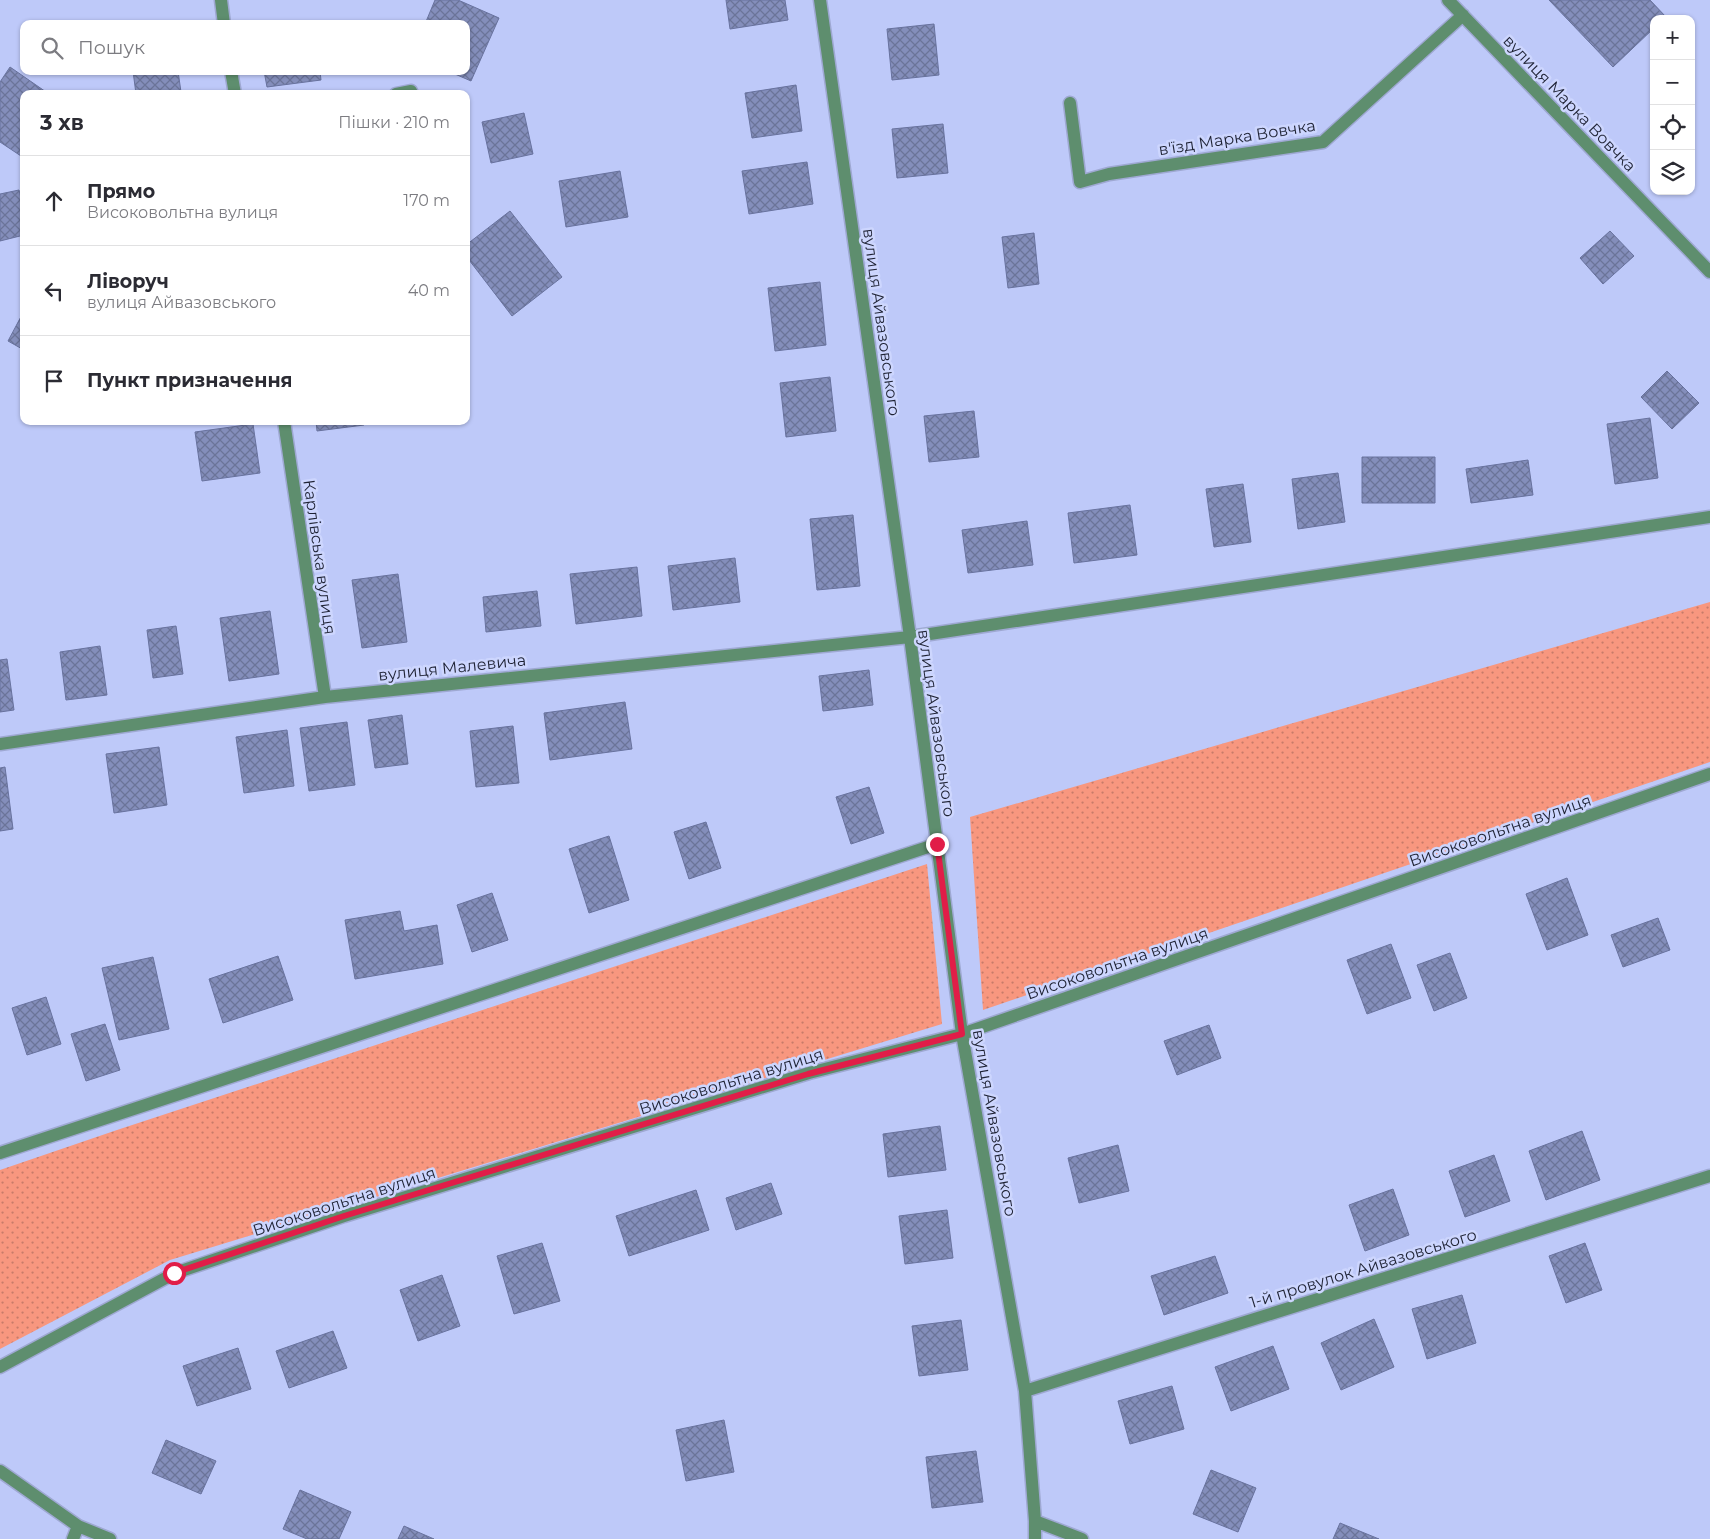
<!DOCTYPE html>
<html lang="uk">
<head>
<meta charset="utf-8">
<style>
	:root { --surface:#fff; --page:#f7f7f7; --text:#2b2b33; --muted:#7c7c81; --line:#e1e1e2 }
	body { margin:0; font-family:Montserrat,sans-serif; background:var(--page); color:var(--text) }
	.controls { position:absolute; right:15px; top:15px; display:grid; overflow:hidden; border-radius:10px; box-shadow:0 1px 4px #0004 }
	.controls button { width:45px; height:45px; display:grid; place-items:center; padding:0; border:0; border-bottom:1px solid var(--line); background:var(--surface); color:var(--text); font:25px sans-serif }
	.stop { position:absolute; width:15px; height:15px; margin:-11px; border:4px solid #e11d48; border-radius:50%; background:#fff }
	.stop.end { background:#e11d48; border-color:#fff; box-shadow:0 1px 5px #0008 }
	.list { margin:0; padding:0; list-style:none }
	h2 { display:flex; justify-content:space-between; align-items:center; height:65px; margin:0; padding:0 20px; font-size:21px }
	h2 small { font-size:16px; font-weight:400; color:var(--muted) }
	.list li { display:grid; grid-template-columns:32px 1fr auto; gap:15px; align-items:center; box-sizing:border-box; height:90px; padding:0 20px; border-top:1px solid var(--line) }
	.list b { display:block; font-size:19px; white-space:nowrap }
	.list p { margin:0; font-size:16px; white-space:nowrap; color:var(--muted) }
	.list em { font-size:16px; font-style:normal; color:var(--muted) }
	.icon { flex:none; width:28px; height:28px; fill:none; stroke:currentColor; stroke-width:2; stroke-linecap:round; stroke-linejoin:round }
	.map { position:relative; flex:none; width:1710px; height:1539px; overflow:hidden }
	.search { position:absolute; background:var(--surface); box-shadow:0 1px 4px #0004; left:20px; top:20px; width:450px; height:55px; display:flex; align-items:center; gap:12px; box-sizing:border-box; padding:0 18px; border-radius:10px; color:var(--muted); font-size:19px }
	.panel { position:absolute; background:var(--surface); box-shadow:0 1px 4px #0004; left:20px; top:90px; width:450px; height:335px; border-radius:10px }
	.map>svg:first-child { display:block }
	.green { fill:url(#green-dots) }
	.building { fill:url(#building-cross-hatch); stroke:#68729e }
	.lines { fill:none; stroke-linecap:round; stroke-linejoin:round }
	.service-casing { stroke:#9ea8d2; stroke-width:15 }
	.minor-casing { stroke:#9ea8d2; stroke-width:15 }
	.service { stroke:#5e8e6e; stroke-width:12 }
	.minor { stroke:#5e8e6e; stroke-width:12 }
	.route { stroke:#e11d48; stroke-width:6 }
	.labels { text-anchor:middle; stroke-width:5; stroke-linejoin:round; paint-order:stroke }
	.street-label { font-size:16px; fill:#1e2234; stroke:#cdd6fe }
</style>
</head>
<body>
<div class="map">
<svg width="1710" height="1539" viewBox="0 0 1710 1539">
	<defs>
		<pattern id="green-dots" width="8" height="8" patternUnits="userSpaceOnUse" patternTransform="scale(1.25)"><rect width="8" height="8" fill="#f8977f"/><path d="M2 2h.1M6 6h.1" fill="none" stroke="#c87b69" stroke-width="1.8" stroke-linecap="round"/></pattern>
		<pattern id="building-cross-hatch" width="8" height="8" patternUnits="userSpaceOnUse" patternTransform="scale(1.25)"><rect width="8" height="8" fill="#848ebb"/><path d="M0 0l8 8M0 8l8-8" fill="none" stroke="#6b7499"/></pattern>
	</defs>
	<rect width="100%" height="100%" fill="#bec9f9"/>
	<path class="green" d="M1710,602V762L983,1010L970,817Z
		M927,864L942,1024L170,1260L0,1349V1170L117,1130Z"/>
	<path class="building" d="M435,0H458L499,18L471,81L448,71H466V24H425Z
		M726,0H785L788,20L730,29Z
		M1549,0H1650L1666,17L1664,19H1654V28L1613,67Z
		M934,24L939,75L892,80L887,29Z
		M10,67L49,94H24V158L0,142V82Z
		M133,71H178L181,92L136,94Z
		M264,71H320L321,80L267,87Z
		M796,85L802,131L752,138L745,93Z
		M524,113L533,154L491,163L482,122Z
		M943,124L948,173L897,178L892,129Z
		M807,162L813,204L749,214L742,171Z
		M620,171L628,217L566,227L559,181Z
		M19,190L24,210V235L0,241V194Z
		M510,211L562,277L512,316L466,256V245Z
		M1610,231L1634,256L1603,284L1580,258Z
		M1034,233L1039,284L1008,288L1002,237Z
		M820,282L826,345L775,351L768,288Z
		M24,311V350L8,341Z
		M1667,371L1699,403L1672,429L1641,397Z
		M830,377L836,431L786,437L780,383Z
		M974,411L979,457L929,462L924,416Z
		M1650,418L1658,478L1615,484L1607,424Z
		M316,421H364V425L317,431Z
		M253,424L260,473L202,481L195,432Z
		M1362,457H1435V503H1362Z
		M1528,460L1533,495L1471,503L1466,469Z
		M1338,473L1345,522L1298,529L1292,479Z
		M1243,484L1251,542L1214,547L1206,489Z
		M1130,505L1137,555L1074,563L1068,513Z
		M853,515L860,586L817,590L810,519Z
		M1027,521L1033,565L968,573L962,530Z
		M735,558L740,602L673,610L668,566Z
		M637,567L642,616L576,624L570,574Z
		M398,574L407,642L362,648L352,580Z
		M537,591L541,626L486,632L483,597Z
		M270,611L279,674L229,681L220,618Z
		M176,626L183,674L153,678L147,630Z
		M100,646L107,695L66,700L60,652Z
		M7,659L14,710L0,712V660Z
		M869,670L873,705L823,711L819,676Z
		M625,702L632,749L550,760L544,713Z
		M402,715L408,764L375,768L368,720Z
		M347,722L355,785L309,791L300,728Z
		M513,726L519,783L476,787L470,731Z
		M287,730L294,786L244,793L236,737Z
		M159,747L167,805L114,813L106,754Z
		M5,767L13,829L0,831V768Z
		M869,787L884,833L851,844L836,797Z
		M706,822L721,868L689,879L674,832Z
		M609,836L629,900L589,913L569,849Z
		M1567,878L1588,935L1547,950L1526,894Z
		M492,893L508,940L472,952L457,905Z
		M400,911L404,931L437,925L443,964L355,979L345,920Z
		M1658,918L1670,950L1623,967L1611,935Z
		M1391,944L1411,998L1367,1014L1347,960Z
		M1450,953L1467,998L1434,1011L1417,965Z
		M278,956L293,1000L223,1023L209,979Z
		M153,957L169,1029L119,1040L102,968Z
		M46,997L61,1044L27,1055L12,1008Z
		M105,1024L120,1070L86,1081L71,1034Z
		M1209,1025L1221,1058L1177,1075L1164,1041Z
		M940,1126L946,1170L888,1177L883,1134Z
		M1582,1131L1600,1180L1546,1200L1529,1151Z
		M1118,1145L1129,1191L1079,1203L1068,1158Z
		M1494,1155L1510,1201L1465,1217L1449,1171Z
		M771,1183L782,1214L736,1230L726,1198Z
		M1393,1189L1409,1235L1365,1251L1349,1205Z
		M696,1190L709,1230L629,1256L616,1216Z
		M947,1210L953,1258L905,1264L899,1216Z
		M542,1243L560,1301L514,1314L497,1256Z
		M1585,1243L1602,1290L1566,1303L1549,1256Z
		M1215,1256L1228,1293L1164,1315L1151,1276Z
		M442,1275L460,1326L418,1341L400,1290Z
		M1462,1295L1476,1343L1427,1359L1412,1309Z
		M1374,1319L1394,1367L1341,1390L1321,1343Z
		M961,1320L968,1370L919,1376L912,1326Z
		M333,1331L347,1368L289,1388L276,1351Z
		M1273,1346L1289,1389L1231,1411L1215,1367Z
		M238,1348L251,1389L197,1406L183,1366Z
		M1172,1386L1184,1429L1130,1444L1118,1401Z
		M724,1420L734,1472L686,1481L676,1430Z
		M166,1440L216,1461L201,1494L152,1473Z
		M976,1451L983,1502L932,1508L926,1457Z
		M1211,1470L1256,1488L1238,1532L1193,1514Z
		M300,1490L351,1512L339,1539H307L283,1529Z
		M1340,1523L1379,1539H1333Z
		M404,1526L434,1539H398Z"/>
	<g class="lines">
		<g class="service-casing">
			<path id="service" d="M396,94L411,91L412,94"/>
		</g>
		<g class="minor-casing">
			<path id="minor" d="M221,0L224,24
				M820,0L910,637L962,1034L1025,1391L1035,1521V1539
				M1448,0L1710,272
				M231,71L235,94
				M1070,103L1080,182L1109,174L1323,142L1463,15
				M284,421L325,697
				M0,744L325,697L910,637L1710,517
				M0,1153L937,844
				M0,1367L175,1273L344,1216L809,1073L962,1034L1710,774
				M1025,1391L1710,1176
				M0,1471L78,1526L110,1539
				M1035,1521L1082,1539
				M73,1539L78,1526"/>
		</g>
		<use href="#service" class="service"/>
		<use href="#minor" class="minor"/>
	</g>
	<g class="lines">
		<path class="route" d="M174,1273L344,1216L808,1074L962,1034L937,844"/>
	</g>
	<g class="labels">
		<g class="street-label">
			<text transform="translate(1570 103) rotate(46)" y="6">вулиця Марка Вовчка</text>
			<text transform="translate(1237 137) rotate(-9)" y="6">в'їзд Марка Вовчка</text>
			<text transform="translate(882 322) rotate(82)" y="6">вулиця Айвазовського</text>
			<text transform="translate(320 557) rotate(82)" y="6">Карлівська вулиця</text>
			<text transform="translate(452 667) rotate(-6)" y="6">вулиця Малевича</text>
			<text transform="translate(937 723) rotate(82)" y="6">вулиця Айвазовського</text>
			<text transform="translate(1500 830) rotate(-19)" y="6">Високовольтна вулиця</text>
			<text transform="translate(1117 963) rotate(-19)" y="6">Високовольтна вулиця</text>
			<text transform="translate(731 1081) rotate(-17)" y="6">Високовольтна вулиця</text>
			<text transform="translate(995 1123) rotate(80)" y="6">вулиця Айвазовського</text>
			<text transform="translate(344 1201) rotate(-18)" y="6">Високовольтна вулиця</text>
			<text transform="translate(1363 1268) rotate(-17)" y="6">1-й провулок Айвазовського</text>
		</g>
	</g>
</svg>
<div class="controls">
<button>+</button>
<button>−</button>
<button><svg class="icon" aria-label="locate" viewBox="0 0 24 24"><circle cx="12" cy="12" r="6"/><path d="M12 2v4M12 18v4M2 12h4M18 12h4"/></svg></button>
<button><svg class="icon" aria-label="layers" viewBox="0 0 24 24"><path d="M12 4l9 5-9 5-9-5zM3 14l9 5 9-5"/></svg></button>
</div>
<div class="stop" style="left:174px;top:1273px"></div>
<div class="stop end" style="left:937px;top:844px"></div>
<div class="search"><svg class="icon" aria-label="search" viewBox="0 0 24 24"><circle cx="10" cy="10" r="6"/><path d="M15 15l6 6"/></svg>Пошук</div>
<section class="panel">
<h2>3 хв<small>Пішки · 210 m</small></h2>
<ul class="list">
<li><svg class="icon" aria-label="ahead" viewBox="0 0 24 24"><path d="M12 20V5M6 11l6-6 6 6"/></svg><div><b>Прямо</b><p>Високовольтна вулиця</p></div><em>170 m</em></li>
<li><svg class="icon" aria-label="left" viewBox="0 0 24 24"><path d="M17 20v-9H6M10 6l-5 5 5 5"/></svg><div><b>Ліворуч</b><p>вулиця Айвазовського</p></div><em>40 m</em></li>
<li><svg class="icon" aria-label="arrive" viewBox="0 0 24 24"><path d="M6 21V4h12l-3 4 3 4H6"/></svg><div><b>Пункт призначення</b></div></li>
</ul>
</section>
</div>
</body>
</html>
